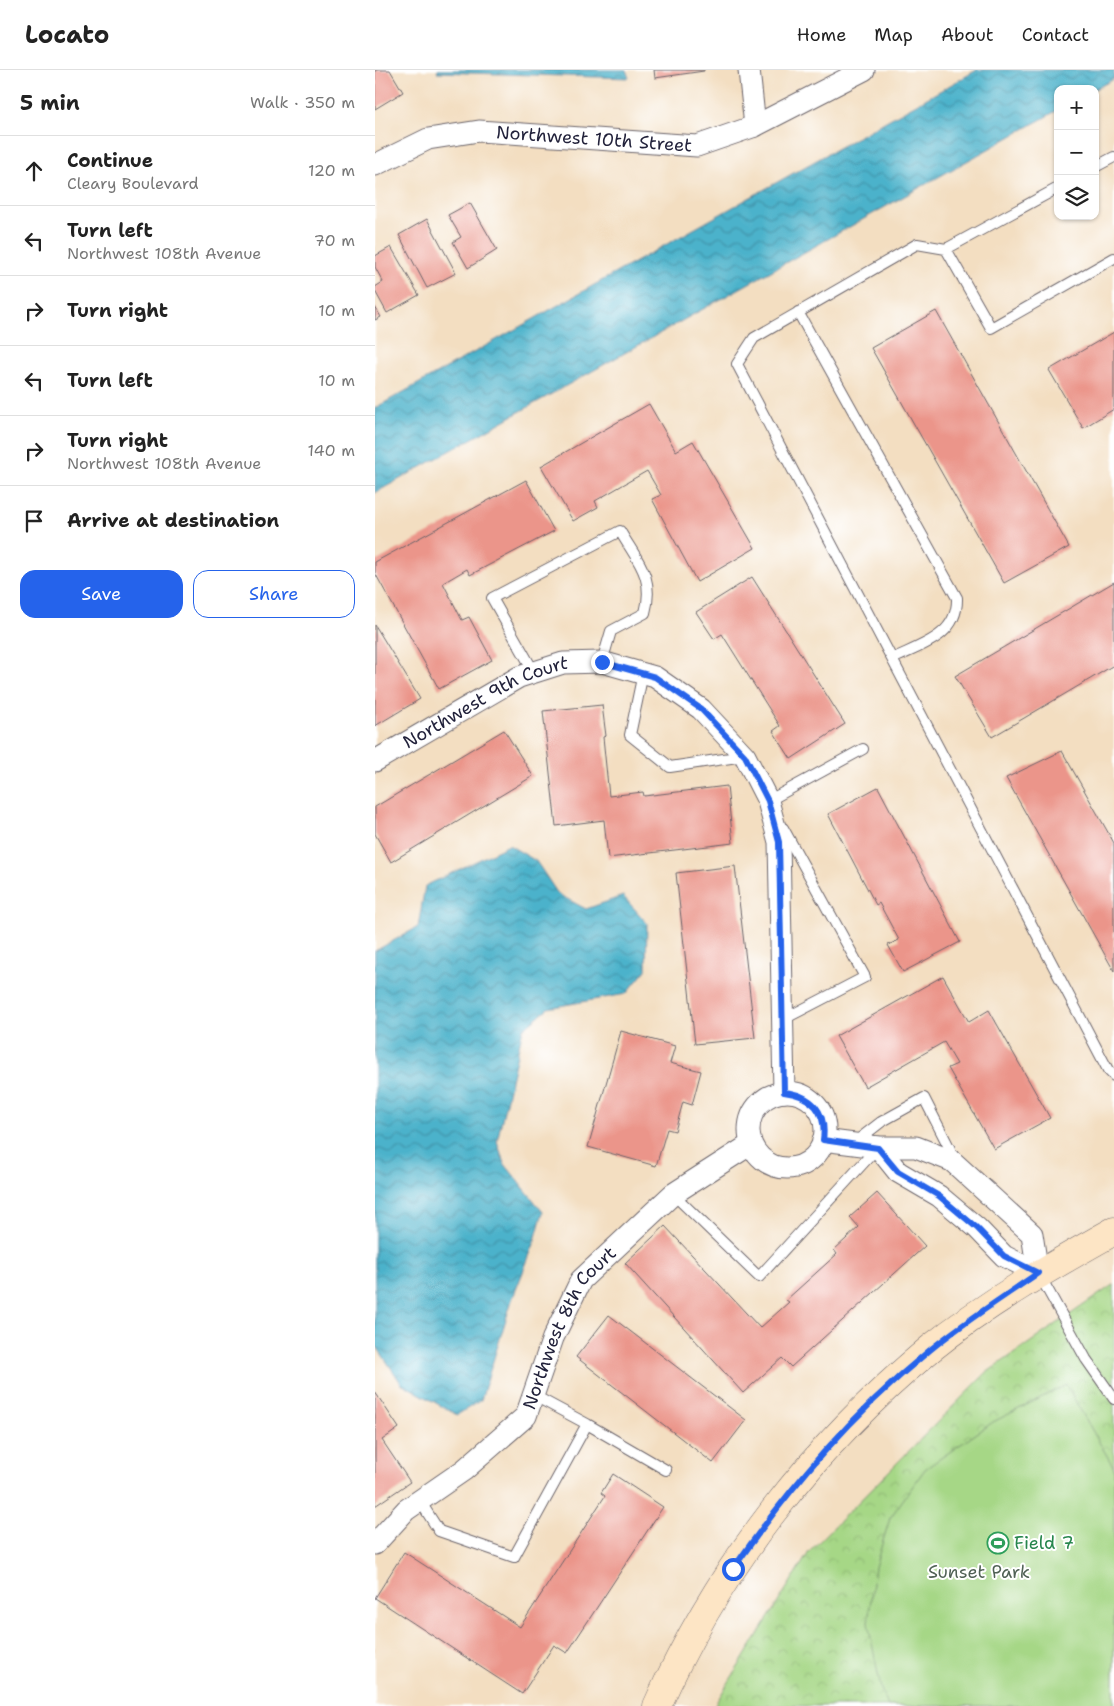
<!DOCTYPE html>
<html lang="en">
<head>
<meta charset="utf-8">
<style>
	:root { --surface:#fff; --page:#f6f6f6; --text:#222; --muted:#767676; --line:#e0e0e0; --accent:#2563eb }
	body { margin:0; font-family:"Shantell Sans",sans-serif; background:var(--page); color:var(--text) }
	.controls { position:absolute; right:15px; top:15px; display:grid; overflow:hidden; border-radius:10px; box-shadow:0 1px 4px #0004 }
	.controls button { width:45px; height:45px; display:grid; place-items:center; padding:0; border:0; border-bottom:1px solid var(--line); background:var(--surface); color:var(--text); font:25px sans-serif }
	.stop { position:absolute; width:15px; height:15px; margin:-11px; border:4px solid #2563eb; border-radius:50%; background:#fff }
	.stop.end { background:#2563eb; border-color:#fff; box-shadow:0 1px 5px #0008 }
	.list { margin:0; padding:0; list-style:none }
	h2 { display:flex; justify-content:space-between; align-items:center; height:65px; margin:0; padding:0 20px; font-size:21px }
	h2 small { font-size:16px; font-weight:400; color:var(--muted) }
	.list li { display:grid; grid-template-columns:32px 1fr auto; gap:15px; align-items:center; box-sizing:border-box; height:70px; padding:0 20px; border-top:1px solid var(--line) }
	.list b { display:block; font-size:19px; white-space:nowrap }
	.list p { margin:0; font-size:16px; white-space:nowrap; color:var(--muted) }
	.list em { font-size:16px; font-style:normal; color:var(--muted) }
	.actions { display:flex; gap:10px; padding:15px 20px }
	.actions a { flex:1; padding:11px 0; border:1px solid var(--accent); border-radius:15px; text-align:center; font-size:18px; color:var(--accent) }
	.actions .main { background:var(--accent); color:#fff }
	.icon { flex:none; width:28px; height:28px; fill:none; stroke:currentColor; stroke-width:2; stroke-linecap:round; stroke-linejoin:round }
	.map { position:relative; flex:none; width:739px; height:1636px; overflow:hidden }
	header { display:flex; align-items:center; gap:30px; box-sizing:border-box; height:70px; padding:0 25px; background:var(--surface); border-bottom:1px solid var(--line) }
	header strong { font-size:24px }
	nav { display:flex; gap:28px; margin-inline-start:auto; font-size:18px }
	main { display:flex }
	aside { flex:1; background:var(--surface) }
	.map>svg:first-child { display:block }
	.park { fill:url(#park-crowns); stroke:#647c60 }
	.pitch { fill:#a6d786; stroke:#647c60 }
	.water { fill:url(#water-waves); stroke:#376a83 }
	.building { fill:#eb958a }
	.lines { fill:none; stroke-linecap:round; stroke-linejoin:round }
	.lane-casing { stroke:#6b646a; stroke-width:12 }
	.street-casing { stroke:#6b646a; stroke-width:23 }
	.secondary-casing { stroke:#6b646a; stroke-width:29 }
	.lane { stroke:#fff; stroke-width:10 }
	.street { stroke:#fff; stroke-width:21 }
	.secondary { stroke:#fde5c5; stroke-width:28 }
	.route { stroke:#2563eb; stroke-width:6 }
	.labels { text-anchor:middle; stroke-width:4; stroke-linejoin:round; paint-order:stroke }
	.street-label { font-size:18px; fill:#22223b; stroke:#fff }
	.leisure-label { font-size:18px; fill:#27864d; stroke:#fff; text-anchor:start }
	.park-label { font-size:18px; fill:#506155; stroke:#fff }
</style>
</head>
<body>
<header>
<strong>Locato</strong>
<nav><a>Home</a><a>Map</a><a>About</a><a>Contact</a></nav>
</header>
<main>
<aside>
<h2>5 min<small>Walk · 350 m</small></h2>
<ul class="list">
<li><svg class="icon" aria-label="ahead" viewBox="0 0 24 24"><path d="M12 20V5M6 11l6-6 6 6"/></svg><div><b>Continue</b><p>Cleary Boulevard</p></div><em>120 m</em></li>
<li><svg class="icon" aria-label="left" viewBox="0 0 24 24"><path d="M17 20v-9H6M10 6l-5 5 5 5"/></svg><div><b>Turn left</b><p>Northwest 108th Avenue</p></div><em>70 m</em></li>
<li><svg class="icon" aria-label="right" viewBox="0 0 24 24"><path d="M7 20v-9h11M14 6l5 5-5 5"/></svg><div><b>Turn right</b></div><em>10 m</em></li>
<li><svg class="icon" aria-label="left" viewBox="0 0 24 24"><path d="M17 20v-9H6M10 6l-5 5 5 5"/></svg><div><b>Turn left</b></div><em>10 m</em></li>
<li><svg class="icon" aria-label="right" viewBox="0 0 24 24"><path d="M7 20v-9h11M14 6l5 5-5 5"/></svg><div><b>Turn right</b><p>Northwest 108th Avenue</p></div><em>140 m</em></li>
<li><svg class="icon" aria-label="arrive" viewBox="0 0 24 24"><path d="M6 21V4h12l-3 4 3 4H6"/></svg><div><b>Arrive at destination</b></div></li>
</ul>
<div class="actions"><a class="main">Save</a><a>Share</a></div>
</aside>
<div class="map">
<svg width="739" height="1636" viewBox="0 0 739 1636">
	<defs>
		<pattern id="park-crowns" width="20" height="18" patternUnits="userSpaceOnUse" patternTransform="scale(1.25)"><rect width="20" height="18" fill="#a6d786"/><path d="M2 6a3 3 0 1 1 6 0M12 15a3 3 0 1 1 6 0" fill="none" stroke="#8fb875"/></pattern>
		<pattern id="water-waves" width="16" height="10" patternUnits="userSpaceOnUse" patternTransform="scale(1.25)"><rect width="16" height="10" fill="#4cb2cb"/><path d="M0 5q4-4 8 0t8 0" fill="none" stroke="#3f90a6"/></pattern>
	</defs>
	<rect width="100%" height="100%" fill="#fff"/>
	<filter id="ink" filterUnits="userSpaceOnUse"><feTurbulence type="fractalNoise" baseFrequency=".02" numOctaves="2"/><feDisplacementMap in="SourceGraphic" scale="10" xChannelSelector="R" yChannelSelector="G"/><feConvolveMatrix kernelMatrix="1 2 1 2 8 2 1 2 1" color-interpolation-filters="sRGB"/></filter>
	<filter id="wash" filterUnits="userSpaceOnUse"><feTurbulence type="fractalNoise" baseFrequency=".0096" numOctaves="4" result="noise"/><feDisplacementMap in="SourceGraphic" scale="20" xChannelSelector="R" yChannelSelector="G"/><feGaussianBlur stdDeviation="1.12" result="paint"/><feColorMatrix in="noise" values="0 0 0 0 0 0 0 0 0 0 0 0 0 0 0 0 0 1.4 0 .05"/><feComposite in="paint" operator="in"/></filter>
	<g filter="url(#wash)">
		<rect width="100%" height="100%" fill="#f3dec1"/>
		<path class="park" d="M739,1214V1636H339L434,1482L611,1303Z"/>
		<path class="pitch" d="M691,1315L739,1398V1636H513L506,1619L493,1553L500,1497L515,1448L550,1399L618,1352Z"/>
		<path class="water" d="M63,0H251L254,8L62,2Z
			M602,0H739V9L720,19H683V40L0,423V338Z
			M134,775L161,791L183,824L211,839L248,826L272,853L271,900L251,924L173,938L148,959L122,1071L129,1093L168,1142L159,1174L137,1230L106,1330L82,1345L26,1313L0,1274V881L43,857L50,816Z"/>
		<g id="blocks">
			<path class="building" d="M0,0H15L28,22L0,39Z
				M279,0H329V1L280,8Z
				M95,133L122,180L93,198L78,172L86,167L73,145Z
				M52,149L81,203L52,218L24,165Z
				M16,177L44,225L12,243L0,221V217L8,212L0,197V186Z
				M0,237L6,247L0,250Z
				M561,241L694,477L629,513L496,278Z
				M739,262V339L708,358L674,300Z
				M274,334L301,381L318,371L380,478L322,512L277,429L286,425L272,401L220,431L223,437L198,451L166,396Z
				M151,410L179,461L95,505L92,499L68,513L87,550L94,547L117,590L64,619L0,503V492Z
				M377,507L470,654L416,689L398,661L405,656L347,564L339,569L321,542Z
				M739,512V595L617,667L580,606Z
				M0,555L45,629L0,656Z
				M227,635L231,666L228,667L234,726L268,722L269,726L352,716L358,773L233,788L229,750L181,756L168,641Z
				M129,660L158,706L16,792L0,764V737Z
				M687,681L739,773V901L631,708Z
				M503,717L585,872L528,902L513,875L524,870L504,833L501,835L453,744Z
				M360,796L380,968L320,974L301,803Z
				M568,906L594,952L614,940L675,1048L619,1079L573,998L582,994L569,972L490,1017L461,966Z
				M246,961L300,976L295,993L326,1001L317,1035L308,1032L300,1061L292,1059L281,1096L213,1077Z
				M502,1123L550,1176L416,1297L407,1288L368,1323L250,1193L290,1156L385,1258L414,1232L411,1230L462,1184L459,1180L484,1157L475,1147Z
				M234,1245L371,1350L338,1393L201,1287Z
				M0,1322L24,1358L7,1370L35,1412L0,1436Z
				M238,1404L288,1437L192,1583L179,1575L147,1624L0,1528L29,1482L145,1557L230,1426L226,1423Z"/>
		</g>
	</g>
	<g filter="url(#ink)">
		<use href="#blocks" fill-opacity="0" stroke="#6b646a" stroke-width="1"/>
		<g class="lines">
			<g class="lane-casing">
				<path id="lane" d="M720,97L739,87
					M683,118L571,179L542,174L379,268L362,294L733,1000L739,1006
					M571,179L616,258L739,188
					M423,242L582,528C583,566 546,575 517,589
					M159,602L117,528L245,461C262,491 280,506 270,543L236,561L227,592
					M268,603L255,665L295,697L369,686
					M394,732L393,731L488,679
					M408,758L490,907L409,949
					M479,1073L506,1052L549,1028L575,1079L577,1091
					M298,1124L384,1207L503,1077
					M664,1204L711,1289L739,1329
					M212,1354L291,1400
					M45,1431L64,1461L139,1487L212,1354L158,1325"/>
			</g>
			<g class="street-casing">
				<g id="street">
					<path d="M374,0L380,56"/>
					<path id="s1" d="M0,95L53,69L104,61L322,76L380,56L489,0"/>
					<path id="s2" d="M0,691L144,607L188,593L227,592L280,607L326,639L370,686L393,731L404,772L409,1022"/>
					<circle cx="412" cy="1060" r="38"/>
					<path d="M448,1070L503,1077H541L577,1091L657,1164L663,1203"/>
					<path d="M503,1077L523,1102L564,1126L602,1158L629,1186L663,1203"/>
					<path id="s3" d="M0,1474L31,1440L89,1400L151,1346L178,1268L206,1210L298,1124L376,1074"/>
				</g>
			</g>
			<g class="secondary-casing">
				<path id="secondary" d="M282,1636C343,1498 439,1375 555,1279C612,1233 675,1197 739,1161"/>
			</g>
			<use href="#lane" class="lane"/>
			<use href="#street" class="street"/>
			<use href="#secondary" class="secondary"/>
		</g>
	</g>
	<g class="lines" filter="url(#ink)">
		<path class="route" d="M227,592L280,607L326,639L370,686L393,731L404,772L409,1022C437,1025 452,1042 448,1070L503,1078L523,1102L564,1126L602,1158L629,1186L663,1203C627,1228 589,1252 555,1280C475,1346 417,1414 358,1499"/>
	</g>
	<defs>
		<g id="stadium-ring" transform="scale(1.125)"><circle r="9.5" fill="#fff" stroke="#2e9e5b" stroke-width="1.5"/><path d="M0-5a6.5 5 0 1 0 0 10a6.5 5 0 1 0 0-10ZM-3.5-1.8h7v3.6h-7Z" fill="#2e9e5b"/></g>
	</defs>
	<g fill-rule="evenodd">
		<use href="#stadium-ring" x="623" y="1473"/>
	</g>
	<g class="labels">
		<g class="street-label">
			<text dy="6" stroke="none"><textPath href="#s1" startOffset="226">Northwest 10th Street</textPath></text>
			<text dy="6" stroke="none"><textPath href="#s2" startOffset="126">Northwest 9th Court</textPath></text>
			<text dy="6" stroke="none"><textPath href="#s3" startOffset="298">Northwest 8th Court</textPath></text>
		</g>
		<g class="leisure-label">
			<text x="639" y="1479">Field 7</text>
		</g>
		<g class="park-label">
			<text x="604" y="1508">Sunset Park</text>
		</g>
	</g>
</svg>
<div class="controls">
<button>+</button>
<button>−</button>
<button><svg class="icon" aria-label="layers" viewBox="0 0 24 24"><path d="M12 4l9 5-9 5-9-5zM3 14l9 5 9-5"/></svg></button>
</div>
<div class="stop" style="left:358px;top:1499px"></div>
<div class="stop end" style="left:227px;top:592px"></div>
</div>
</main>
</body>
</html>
